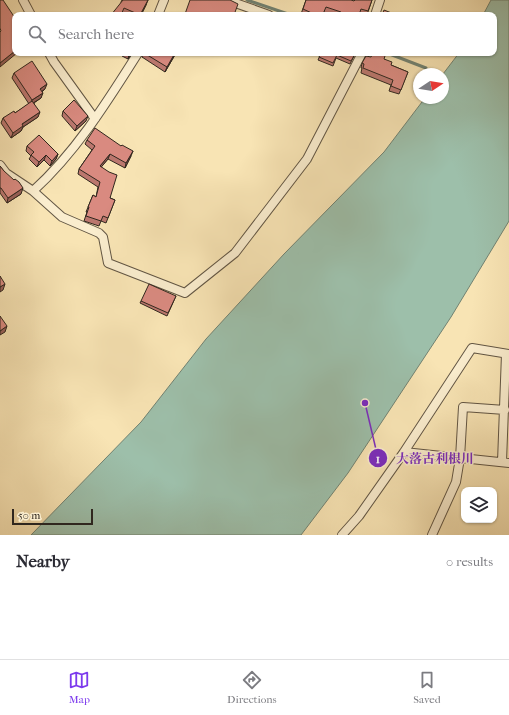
<!DOCTYPE html>
<html lang="en">
<head>
<meta charset="utf-8">
<style>
	:root { --surface:#fff; --page:#f7f7f7; --text:#2b2b33; --muted:#7c7c81; --line:#e1e1e2; --accent:#7c3aed }
	body { margin:0; font-family:"IM FELL French Canon","Noto Serif JP",serif; background:var(--page); color:var(--text) }
	.controls { position:absolute; right:12px; bottom:12px; display:grid; overflow:hidden; border-radius:8px; box-shadow:0 1px 3px #0004 }
	.controls button { width:36px; height:36px; display:grid; place-items:center; padding:0; border:0; border-bottom:1px solid var(--line); background:var(--surface); color:var(--text); font:20px sans-serif }
	.compass { position:absolute; left:413px; top:68px; width:36px; height:36px; border-radius:50%; background:var(--surface); box-shadow:0 1px 3px #0004; rotate:78deg }
	.scale { position:absolute; left:12px; bottom:10px; width:81px; box-sizing:border-box; padding-left:4px; border:2px solid #30271e; border-top:0; font-size:11px; line-height:14px; white-space:nowrap; color:#30271e; -webkit-text-stroke:3px #faedce; paint-order:stroke }
	.list { margin:0; padding:0; list-style:none }
	h2 { display:flex; justify-content:space-between; align-items:center; height:52px; margin:0; padding:0 16px; font-size:17px }
	h2 small { font-size:13px; font-weight:400; color:var(--muted) }
	.icon { flex:none; width:22px; height:22px; fill:none; stroke:currentColor; stroke-width:2; stroke-linecap:round; stroke-linejoin:round }
	.map { position:relative; flex:none; width:509px; height:535px; overflow:hidden }
	.search { position:absolute; background:var(--surface); box-shadow:0 1px 3px #0004; left:12px; right:12px; top:12px; height:44px; display:flex; align-items:center; gap:10px; box-sizing:border-box; padding:0 14px; border-radius:8px; color:var(--muted); font-size:15px }
	.sheet { height:124px; background:var(--surface) }
	nav { display:flex; justify-content:space-around; align-items:center; box-sizing:border-box; height:56px; border-top:1px solid var(--line); background:var(--surface); font-size:11px; color:var(--muted) }
	nav a { display:grid; justify-items:center; gap:2px }
	nav .on { color:var(--accent) }
	.map>svg:first-child { display:block }
	.water { fill:#9dbfaa; stroke:#718272 }
	.lines { fill:none; stroke-linecap:round; stroke-linejoin:round }
	.stream { stroke:#718272; stroke-width:3 }
	.street-casing { stroke:#625644; stroke-width:10 }
	.street { stroke:#faedce; stroke-width:8 }
	.wall { fill:#bb776e; stroke:#30271e }
	.shaded-wall { fill:#98615a; stroke:#30271e }
	.building { fill:#d98a80; stroke:#30271e }
	.leader { fill:none; stroke:#7b2cbf; stroke-width:1.5 }
	.callout-dot { fill:#7b2cbf; stroke:#faedce; stroke-width:1.5 }
	.mark-label { font-size:12px; text-anchor:middle; font-weight:bold; fill:#fff }
	.callout-label { font-size:13px; text-anchor:middle; font-weight:bold; fill:#7b2cbf; stroke:#faedce; stroke-width:3; stroke-linejoin:round; paint-order:stroke }
</style>
</head>
<body>
<div class="map">
<svg width="509" height="535" viewBox="0 0 509 535">
	<rect width="100%" height="100%" fill="#f8e4b4"/>
	<filter id="stains"><feTurbulence type="fractalNoise" baseFrequency=".005" numOctaves="4"/><feColorMatrix values="0 0 0 0 .2 0 0 0 0 .09 0 0 0 0 .02 0 0 0 .5 -.17"/></filter>
	<radialGradient id="worn" r=".72"><stop offset=".6" stop-color="#630" stop-opacity="0"/><stop offset="1" stop-color="#630" stop-opacity=".3"/></radialGradient>
	<path class="water" d="M491,0H509V221L451,317L348,473L301,535H31L141,422L206,339L284,254L384,152L425,98H443V74L459,53H494V15H483Z"/>
	<g class="lines">
		<path class="stream" d="M247,0L291,15
			M387,53L426,68"/>
		<g class="street-casing">
			<path id="street" d="M23,0L31,15
				M227,0L269,15
				M158,15L164,0
				M375,15L380,0
				M49,53L54,62L95,119
				M0,165L6,173L33,191L62,217L99,233L103,237L108,263L185,293L235,253L307,159L362,53
				M33,191C76,152 107,102 138,53
				M404,452L509,463
				M502,462L506,354
				M342,535L359,516L404,452L472,348L509,354
				M432,535L456,482L460,458L463,407L505,410"/>
		</g>
		<use href="#street" class="street"/>
	</g>
	<path class="wall" d="M122,0H147L146,5L141,15H127L122,13L121,2Z
		M306,0L354,1L372,0L367,15H362L359,14V15H332L324,12L323,15H303L301,14Z
		M124,53H132L128,59L122,56Z
		M143,53H176L165,72L142,57Z
		M321,53H352L355,54L350,64L336,58L333,66L318,60Z
		M371,57L384,59L391,65L408,72L399,94L389,91L391,85L361,73L362,68H361L362,63Z
		M14,73L45,89L42,92L41,98L34,103L38,117L23,127L21,131L11,138L1,123L3,118L15,113L29,104L12,78Z
		M63,111L86,121L75,131L62,116Z
		M87,140L131,156L125,168L108,159L101,167L110,198L115,200L106,223L101,221L99,226L84,221L87,212H86L93,195L96,197L98,187L78,174L79,169L92,150L85,144Z
		M27,146L58,154L56,159L50,166L44,160L37,167L29,159L31,156L26,151Z
		M0,166L21,194L7,203L0,193Z
		M176,296L167,316L140,303L141,301Z"/>
	<path class="shaded-wall" d="M148,0L146,5L141,15H140Z
		M15,51V53H17L0,67V63Z
		M130,53H132L128,59L129,54Z
		M175,53H176L165,72L167,67Z
		M47,84L45,89L38,94L40,89Z
		M43,93L41,98L30,105L32,100Z
		M40,112L38,117L23,127L21,131L11,138L13,133L22,124Z
		M88,116L86,121L75,131L77,126Z
		M133,151L131,156L125,168L126,163Z
		M58,154L56,159L50,166L52,161Z
		M110,154L108,159L98,171L100,166Z
		M46,155L44,160L37,167L39,162Z
		M23,188L21,194L7,203L8,198Z
		M5,284L3,290L0,292V287Z
		M7,326L5,332L0,335V331Z"/>
	<path class="building" d="M0,0H3L15,18V51L0,63V32L1,31L0,28Z
		M123,0H148L140,15L124,8L121,15H111Z
		M190,0H230L238,4L234,15H187L185,14Z
		M306,0H351L354,1L355,0H372L368,11L361,9L359,15H340L341,12L326,7L323,14L319,13L318,15H316L303,9Z
		M384,10L394,14V15H382Z
		M144,53H175L167,67Z
		M321,53H352L355,54L351,61L337,55L333,63L319,57Z
		M373,53H386L384,59L392,62L391,65L408,72L401,90L391,86L393,80L363,68L364,64L362,63L366,56L371,57Z
		M32,61L47,84L40,89L43,93L32,100L14,73Z
		M74,100L88,116L77,126L63,111Z
		M32,101L40,112L22,124L23,126L13,133L3,118L14,111L15,113Z
		M95,128L121,146L122,145L133,151L126,163L110,154L100,166L109,172L117,175L110,198L115,200L108,218L103,216L101,221L86,216L89,207H88L93,195L96,197L100,182L79,169L95,146L87,140Z
		M39,135L58,154L52,161L46,155L39,162L31,155L34,152L27,146Z
		M0,166L4,171L14,180L15,179L19,182L23,188L8,198L1,188H0Z
		M0,276L5,284L0,287Z
		M149,284L176,296L168,313L141,301Z
		M0,316L7,326L0,331Z"/>
	<path class="leader" d="M365 403L378 458"/>
	<g class="callout-dot">
		<circle cx="365" cy="403" r="4"/>
		<circle cx="378" cy="458" r="10"/>
	</g>
	<g class="mark-label">
		<text x="378" y="463">1</text>
	</g>
	<g class="callout-label">
		<text x="435" y="463">大落古利根川</text>
	</g>
	<rect width="100%" height="100%" filter="url(#stains)"/>
	<rect width="100%" height="100%" fill="url(#worn)"/>
</svg>
<div class="controls">
<button><svg class="icon" aria-label="layers" viewBox="0 0 24 24"><path d="M12 4l9 5-9 5-9-5zM3 14l9 5 9-5"/></svg></button>
</div>
<svg class="compass" viewBox="-18 -18 36 36"><path d="M0-13l5 13h-10z" fill="#e53935"/><path d="M0 13l5-13h-10z" fill="#7c7c81"/></svg>
<div class="scale">50 m</div>
<div class="search"><svg class="icon" aria-label="search" viewBox="0 0 24 24"><circle cx="10" cy="10" r="6"/><path d="M15 15l6 6"/></svg>Search here</div>
</div>
<section class="sheet">
<h2>Nearby<small>0 results</small></h2>
<ul class="list">
</ul>
</section>
<nav>
<a class="on"><svg class="icon" aria-label="map" viewBox="0 0 24 24"><path d="M3 6l6-2 6 2 6-2v14l-6 2-6-2-6 2zM9 4v14M15 6v14"/></svg>Map</a>
<a><svg class="icon" aria-label="directions" viewBox="0 0 24 24"><path d="M12 3l9 9-9 9-9-9zM9 14v-3h6M13 9l2 2-2 2"/></svg>Directions</a>
<a><svg class="icon" aria-label="saved" viewBox="0 0 24 24"><path d="M7 4h10v16l-5-4-5 4z"/></svg>Saved</a>
</nav>
</body>
</html>
